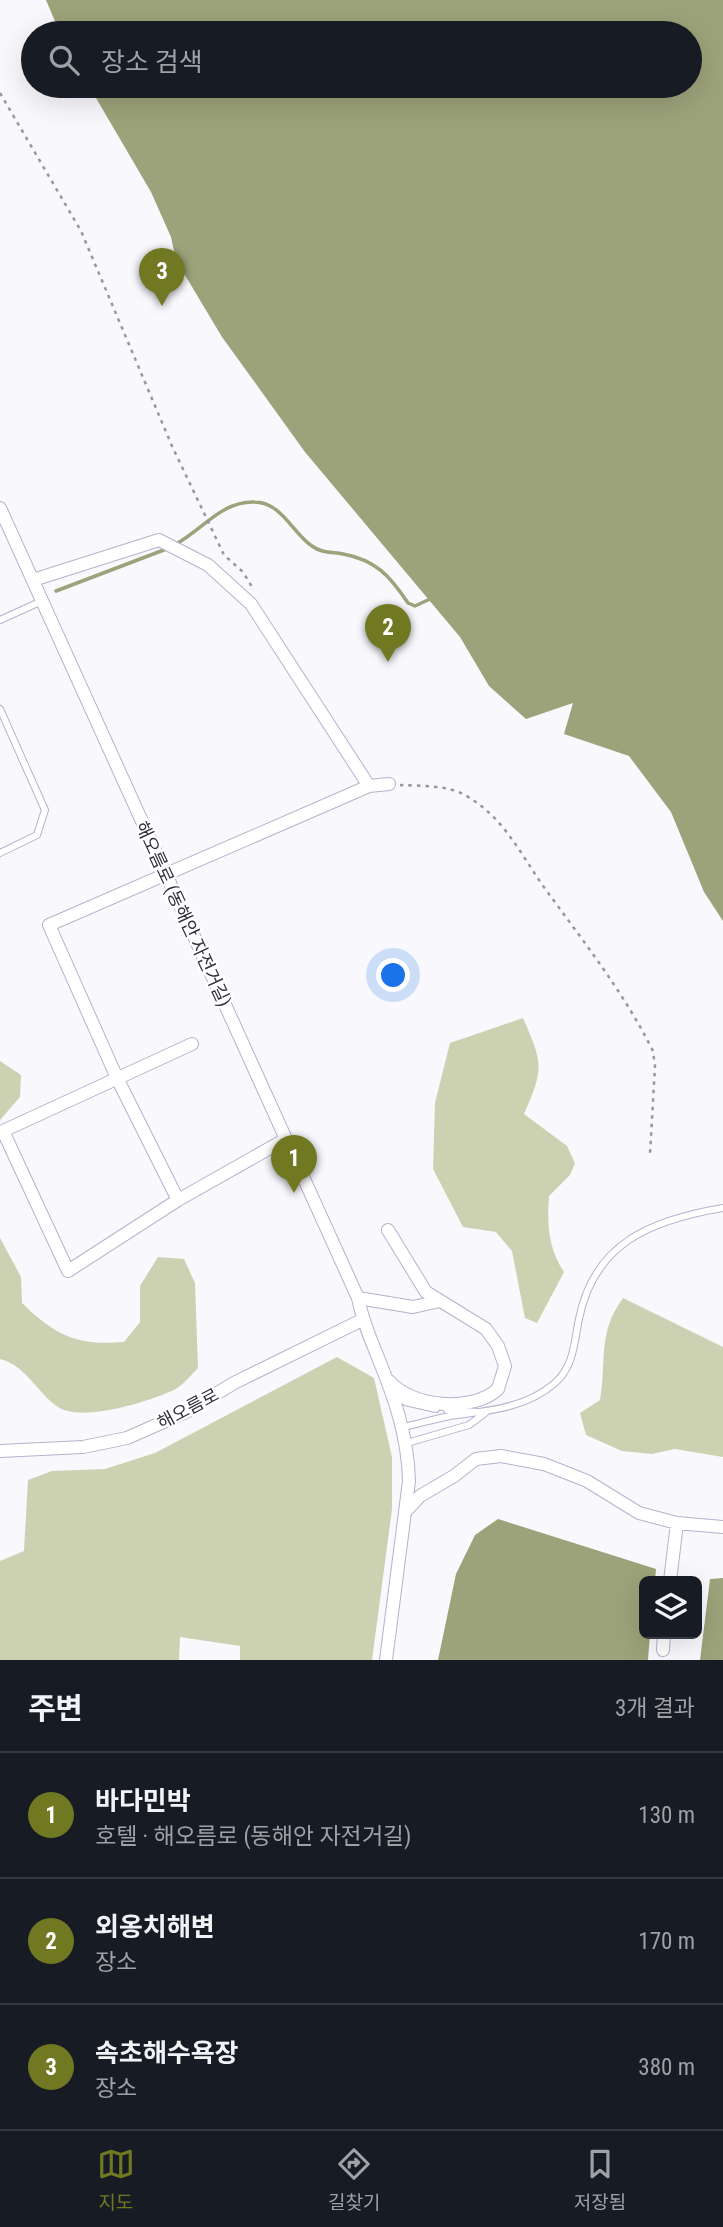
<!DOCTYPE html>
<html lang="ko">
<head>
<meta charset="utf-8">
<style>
	:root { --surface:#171b24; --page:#20242c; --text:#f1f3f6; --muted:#9ea1a6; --line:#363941; --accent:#717822 }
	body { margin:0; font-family:"Roboto Condensed","Noto Sans KR",sans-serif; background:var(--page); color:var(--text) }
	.controls { position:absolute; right:21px; bottom:21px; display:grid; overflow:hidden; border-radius:10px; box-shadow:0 7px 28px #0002 }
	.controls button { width:63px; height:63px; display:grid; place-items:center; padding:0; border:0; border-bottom:2px solid var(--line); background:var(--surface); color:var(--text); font:35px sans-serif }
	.you { position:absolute; left:394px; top:976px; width:24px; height:24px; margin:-18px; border:5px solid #fff; border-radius:50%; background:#1a73e8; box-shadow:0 0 0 10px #1a73e833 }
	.badge { display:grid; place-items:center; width:46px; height:46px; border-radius:50%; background:var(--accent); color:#fff; font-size:23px; font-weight:700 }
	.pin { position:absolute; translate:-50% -58px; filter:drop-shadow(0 2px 4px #0008) }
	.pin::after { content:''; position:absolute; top:37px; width:24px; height:21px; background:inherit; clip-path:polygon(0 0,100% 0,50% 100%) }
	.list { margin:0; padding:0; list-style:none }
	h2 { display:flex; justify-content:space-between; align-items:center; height:91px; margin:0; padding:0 28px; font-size:30px }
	h2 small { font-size:23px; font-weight:400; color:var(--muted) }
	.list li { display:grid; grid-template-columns:46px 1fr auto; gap:21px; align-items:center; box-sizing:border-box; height:126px; padding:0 28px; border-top:2px solid var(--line) }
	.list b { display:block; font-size:26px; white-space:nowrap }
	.list p { margin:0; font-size:23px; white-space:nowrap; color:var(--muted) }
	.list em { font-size:23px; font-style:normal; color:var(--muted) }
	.icon { flex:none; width:38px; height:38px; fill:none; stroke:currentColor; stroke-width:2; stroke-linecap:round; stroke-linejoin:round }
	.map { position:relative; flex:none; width:723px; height:1660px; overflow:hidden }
	.search { position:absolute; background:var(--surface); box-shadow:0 7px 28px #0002; left:21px; right:21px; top:21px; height:77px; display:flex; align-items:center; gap:18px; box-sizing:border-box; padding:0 24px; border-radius:38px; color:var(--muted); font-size:26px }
	.sheet { height:469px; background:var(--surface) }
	nav { display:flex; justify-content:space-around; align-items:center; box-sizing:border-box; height:98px; border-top:2px solid var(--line); background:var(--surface); font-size:19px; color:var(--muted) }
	nav a { display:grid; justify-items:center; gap:4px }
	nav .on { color:var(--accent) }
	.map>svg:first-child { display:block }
	.green { fill:#ccd1b1 }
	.water { fill:#9ca279 }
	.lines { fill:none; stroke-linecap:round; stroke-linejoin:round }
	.stream { stroke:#9ca279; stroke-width:3.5 }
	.service-casing { stroke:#b8b1cc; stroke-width:8 }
	.minor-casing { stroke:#b8b1cc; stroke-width:14 }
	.path { stroke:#98969e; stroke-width:2.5; stroke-dasharray:3.5 5; stroke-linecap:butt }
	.service { stroke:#fff; stroke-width:6 }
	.minor { stroke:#fff; stroke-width:12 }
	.labels { text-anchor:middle; stroke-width:5; stroke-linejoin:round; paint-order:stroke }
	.street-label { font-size:18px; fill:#322f3a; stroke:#fff }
</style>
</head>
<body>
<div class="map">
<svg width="723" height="1660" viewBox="0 0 723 1660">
	<rect width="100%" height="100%" fill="#f9f8fd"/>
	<path class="green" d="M523,1018C543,1064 544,1068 524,1114L567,1146L575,1163L570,1175L549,1196C547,1225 548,1247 564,1272L537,1323L525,1318L512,1251L496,1232L463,1227L433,1169L435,1103L450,1043Z
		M0,1061L21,1075L20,1097L0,1120Z
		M0,1238L21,1277L22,1303C56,1336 77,1346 124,1342L140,1322V1286L158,1257L184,1259L195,1283L198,1368C191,1375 183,1385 174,1390C150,1401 82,1423 58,1407C37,1393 27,1366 0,1359Z
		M623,1298L723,1347V1457L675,1449L652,1454L622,1451L586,1435L580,1413L600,1400C607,1359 597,1334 623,1298Z
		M337,1357L374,1378L392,1457V1509L372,1660H240V1646L180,1637L179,1660H0V1561L24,1551L28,1480L52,1471L105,1469L155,1453Z"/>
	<path class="water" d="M46,0H723V921L704,892L671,812L629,756L564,734L573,703L526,719L489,686L460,637L305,452L222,337L176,260L171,237L151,192L89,86H690V33H60Z
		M498,1519L656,1569L655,1581H644V1634H650L648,1660H438L456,1574L475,1535Z
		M723,1578V1660H700L710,1579Z"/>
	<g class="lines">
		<path class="stream" d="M176,544C202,530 222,501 254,502C282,502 293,534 312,546C321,553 332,552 343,554C376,560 390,576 408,603L415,606L430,599
			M56,591L169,548"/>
		<g class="service-casing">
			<path id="service" d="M0,620L42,601
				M0,709L45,810L37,835L0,853
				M395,1394L405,1402L436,1409
				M447,1410L478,1412
				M403,1427C418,1424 434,1419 450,1416C486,1411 525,1409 555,1383C574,1366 574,1343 579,1319C594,1243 651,1220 723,1208
				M407,1443L469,1425L485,1413"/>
		</g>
		<g class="minor-casing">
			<path id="minor" d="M0,508L358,1298C362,1319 369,1335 377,1355C394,1396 408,1436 409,1481L386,1660
				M33,580L159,540L208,565L251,604L369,786
				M192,1044L3,1131L68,1271L178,1200L286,1139
				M178,1200L117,1078L49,925L337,800L369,786L389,784
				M388,1230L426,1292L486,1329L498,1346L505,1366L498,1389C472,1413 411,1407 389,1381
				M358,1298L413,1307L440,1301
				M0,1451L83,1447L127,1438L186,1412L234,1383L362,1320
				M406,1511L420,1496L454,1476L476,1459L501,1456L544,1464L587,1481L639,1513L677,1523L723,1527
				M670,1581L677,1523
				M663,1650L664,1634"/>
		</g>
		<path class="path" d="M0,93L81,231L172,446L224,555L243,572L252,587
			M400,785C419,786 446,785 463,794C504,816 520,854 546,890C584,942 624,993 653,1051L655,1066L650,1154"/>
		<use href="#service" class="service"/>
		<use href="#minor" class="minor"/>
	</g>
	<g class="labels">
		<g class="street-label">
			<text transform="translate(183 914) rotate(65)" y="6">해오름로 (동해안 자전거길)</text>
			<text transform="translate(188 1409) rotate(-28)" y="6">해오름로</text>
		</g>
	</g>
</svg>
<div class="controls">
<button><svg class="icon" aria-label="layers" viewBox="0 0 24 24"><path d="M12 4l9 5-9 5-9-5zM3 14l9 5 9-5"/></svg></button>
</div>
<div class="you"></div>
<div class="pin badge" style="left:294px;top:1193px">1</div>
<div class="pin badge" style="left:388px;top:662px">2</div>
<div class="pin badge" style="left:162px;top:306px">3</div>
<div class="search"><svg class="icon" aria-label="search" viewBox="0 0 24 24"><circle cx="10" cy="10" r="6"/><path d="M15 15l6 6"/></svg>장소 검색</div>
</div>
<section class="sheet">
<h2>주변<small>3개 결과</small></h2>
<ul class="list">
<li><span class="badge">1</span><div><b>바다민박</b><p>호텔 · 해오름로 (동해안 자전거길)</p></div><em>130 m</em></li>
<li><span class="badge">2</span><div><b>외옹치해변</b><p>장소</p></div><em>170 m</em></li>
<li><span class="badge">3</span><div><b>속초해수욕장</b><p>장소</p></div><em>380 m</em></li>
</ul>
</section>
<nav>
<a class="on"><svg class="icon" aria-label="map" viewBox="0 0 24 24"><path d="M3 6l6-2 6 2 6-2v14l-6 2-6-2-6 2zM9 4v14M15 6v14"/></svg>지도</a>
<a><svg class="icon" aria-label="directions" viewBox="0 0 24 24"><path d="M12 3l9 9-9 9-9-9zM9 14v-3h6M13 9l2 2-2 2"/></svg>길찾기</a>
<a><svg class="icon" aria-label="saved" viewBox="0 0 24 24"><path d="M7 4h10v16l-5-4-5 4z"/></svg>저장됨</a>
</nav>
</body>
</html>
